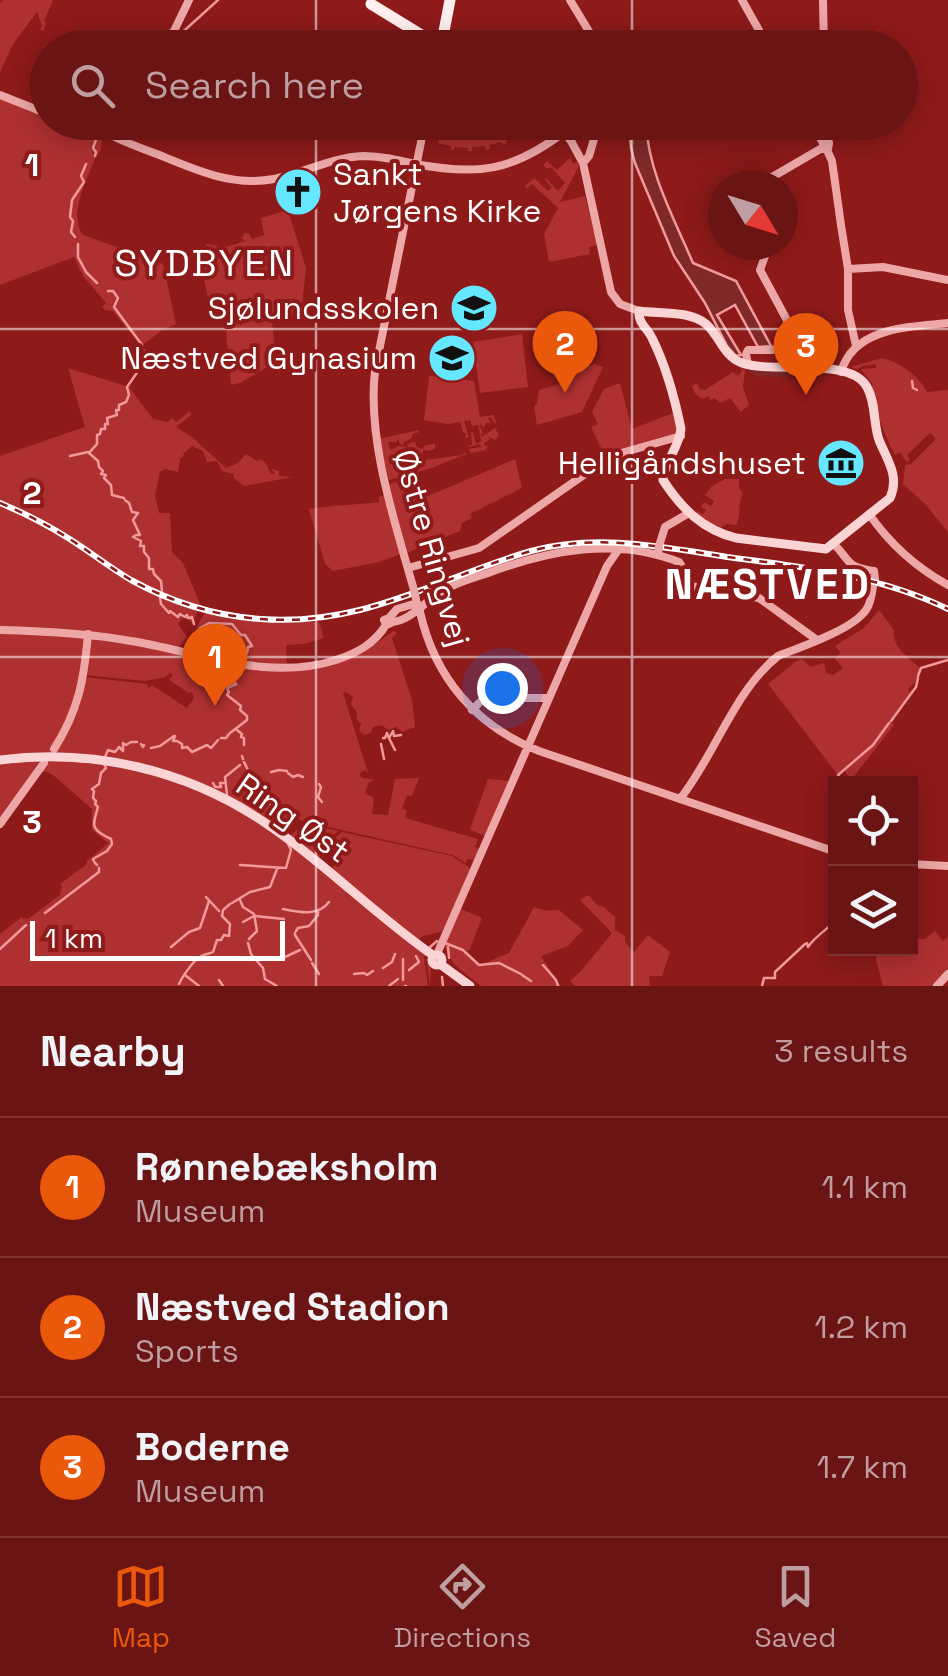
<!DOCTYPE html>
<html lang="en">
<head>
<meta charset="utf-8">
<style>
	:root { --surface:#6a1414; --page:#722122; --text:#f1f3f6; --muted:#be9ea0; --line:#7d3334; --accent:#ea580c }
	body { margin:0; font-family:"Space Grotesk",sans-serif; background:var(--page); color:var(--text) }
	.controls { position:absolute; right:30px; bottom:30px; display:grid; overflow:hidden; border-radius:0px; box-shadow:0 5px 25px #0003 }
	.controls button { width:90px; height:90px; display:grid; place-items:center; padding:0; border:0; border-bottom:2px solid var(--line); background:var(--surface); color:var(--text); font:50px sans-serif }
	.compass { position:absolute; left:708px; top:170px; width:90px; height:90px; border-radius:50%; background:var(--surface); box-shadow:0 5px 25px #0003; rotate:128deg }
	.scale { position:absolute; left:30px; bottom:25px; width:255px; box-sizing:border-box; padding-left:10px; border:5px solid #fff; border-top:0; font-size:28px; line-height:35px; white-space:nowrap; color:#fff; -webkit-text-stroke:8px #8e1a1a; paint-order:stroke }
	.you { position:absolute; left:502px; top:688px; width:35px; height:35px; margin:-25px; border:8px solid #fff; border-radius:50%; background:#1a73e8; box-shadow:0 0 0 15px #1a73e833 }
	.badge { display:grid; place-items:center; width:65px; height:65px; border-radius:50%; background:var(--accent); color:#fff; font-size:32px; font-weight:700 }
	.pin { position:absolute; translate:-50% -82px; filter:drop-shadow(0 2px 5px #0008) }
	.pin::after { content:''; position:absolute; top:52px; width:35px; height:30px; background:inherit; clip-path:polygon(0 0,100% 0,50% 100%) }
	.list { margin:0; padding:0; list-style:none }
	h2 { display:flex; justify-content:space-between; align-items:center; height:130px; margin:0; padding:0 40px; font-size:42px }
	h2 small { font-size:32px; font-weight:400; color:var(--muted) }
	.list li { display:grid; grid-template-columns:65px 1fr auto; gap:30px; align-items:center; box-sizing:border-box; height:140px; padding:0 40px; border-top:2px solid var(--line) }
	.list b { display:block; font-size:38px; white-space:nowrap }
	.list p { margin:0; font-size:32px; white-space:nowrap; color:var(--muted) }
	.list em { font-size:32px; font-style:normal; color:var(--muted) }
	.icon { flex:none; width:55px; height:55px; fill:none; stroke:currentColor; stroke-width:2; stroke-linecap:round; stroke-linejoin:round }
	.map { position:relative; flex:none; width:948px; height:986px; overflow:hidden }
	.search { position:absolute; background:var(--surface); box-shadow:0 5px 25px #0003; left:30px; right:30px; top:30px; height:110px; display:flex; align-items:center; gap:25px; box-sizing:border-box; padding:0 35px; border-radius:55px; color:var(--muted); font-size:38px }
	.sheet { height:550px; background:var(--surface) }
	nav { display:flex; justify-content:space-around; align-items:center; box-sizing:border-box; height:140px; border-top:2px solid var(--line); background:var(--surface); font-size:28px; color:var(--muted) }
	nav a { display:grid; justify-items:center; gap:5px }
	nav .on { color:var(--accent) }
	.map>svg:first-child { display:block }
	.green { fill:#af3031 }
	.water { fill:#7f2928; stroke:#f1999b; stroke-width:2.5 }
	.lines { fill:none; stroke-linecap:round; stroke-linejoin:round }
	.stream { stroke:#f1999b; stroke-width:2.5 }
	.river { stroke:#7f2928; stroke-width:6 }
	.tertiary { stroke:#eea7a7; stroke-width:8 }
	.secondary { stroke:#fad4d4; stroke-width:9 }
	.primary { stroke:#ffefee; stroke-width:11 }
	.rail-casing { stroke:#fff; stroke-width:6 }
	.rail { stroke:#8e1a1a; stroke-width:2.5; stroke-dasharray:8; stroke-linecap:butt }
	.tertiary-bridge { stroke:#eea7a7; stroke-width:8 }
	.grid { fill:none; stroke:#fff; stroke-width:2.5; stroke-opacity:0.55 }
	.labels { text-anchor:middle; stroke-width:8; stroke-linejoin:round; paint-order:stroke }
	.poi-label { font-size:32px; fill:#fff; stroke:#8e1a1a; text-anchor:end }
	.street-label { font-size:32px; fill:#fff; stroke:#8e1a1a }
	.quarter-label { font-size:38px; letter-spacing:2.5px; fill:#fff; stroke:#8e1a1a }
	.district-label { font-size:42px; font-weight:bold; letter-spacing:2.5px; fill:#fff; stroke:#8e1a1a }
	.grid-label { font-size:32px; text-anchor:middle; font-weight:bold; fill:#fff; stroke:#8e1a1a; stroke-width:8; stroke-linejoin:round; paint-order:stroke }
</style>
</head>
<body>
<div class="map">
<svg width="948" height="986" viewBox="0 0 948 986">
	<rect width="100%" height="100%" fill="#8e1a1a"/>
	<path class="green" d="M3,0H53L44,21L46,23L43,31L40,29L42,26L37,12L13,44L0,72V3Z
		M0,98L47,117L48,122L61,123L101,137C102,145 102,151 96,156C88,179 67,213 83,235L163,264L176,324L161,331L141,346L113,311L105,310L102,307L106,303L83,276L74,257L0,285Z
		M445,123H453L455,136H458L457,123H465L471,139L473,138L469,123H479L486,135L489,133L483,123H496L503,130L506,127L501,123H531L537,127L534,129L531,126L521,133L522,137L519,139L517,136L506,141V144L503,145L501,142L489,145L490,149L486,150L485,146L472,147V151H468V148L455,147L454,150H451V146L438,143L439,136H442Z
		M570,158L573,163L577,162L579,166L560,202L585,196L597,245L589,247L590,254L549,262L544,234L558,208L532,184L527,188L525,186L534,178L548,191L552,188L545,180L546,178L558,191L565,183L551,167L547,169L543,165L547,161L557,170Z
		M288,210L306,268L301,316L260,313L213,318L202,272L206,244L226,247L245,241L242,238L245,233L249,234L252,239L264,235L261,218Z
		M246,321H272L276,362L240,383L231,385L226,332L229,324Z
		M522,334L528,387L480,393L473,342Z
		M882,358C900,362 920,377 927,392L948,390V532L926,505L903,484L905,465L911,464L936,439L930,433L907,455L910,459L907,463L900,452L895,455C883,432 876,412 871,387L873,385L861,369L876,368V364L862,366L858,369L851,367Z
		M594,364L603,367L582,412L537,425L534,406L537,404L539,390L570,381L568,371Z
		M68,368L129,387L153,419L167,422L172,418L176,422L190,411L191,415L176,427L192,437L226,468L238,463L246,454L257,461L260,459L265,462L271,474H275L272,469L279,471V476L292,477L244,486L234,478L233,474L222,471L217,461L207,462L203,451L192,446L183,454L184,456L180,459L178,472L165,469L160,472L155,496L159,513H170L172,552L183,563L201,606L192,622L183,617L178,624L187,637L179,647L79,630L0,627V456L85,427Z
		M740,368L745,369L743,387L749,405L741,412L730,398L720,403L715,398L710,400L708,396L702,399L695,393L692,386L697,383L700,389L705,390L733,372L738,376L742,371Z
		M429,376L474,381L480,417L493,415L497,423H494L491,417L488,418L491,424L487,422L483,428L482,425H479L483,433L487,432L481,434V437L495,428L499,435L495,440L488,437L490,440L484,443L485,446L488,445L486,450L471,453L469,449L481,447L480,444L469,447L468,445L463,446L472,445L471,432H473L476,444L481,441L478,425L472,426L470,420L464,421L469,437L465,438L466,434L463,432L460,422L448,424L424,420Z
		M620,383L632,429L676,412L677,434L605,456L591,427L598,424L592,412L604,389Z
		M419,430V432L413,434L411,439L404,442L403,445L400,444L397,438V442H388L390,450L399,446L409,448L407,445L415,441L416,446L421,449L426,445L435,444V449L427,451L424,450L422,453L423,459L427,460L461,455L465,453L463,449L466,454L432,468L389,480L378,439Z
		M515,459L522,488L470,514L472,518L462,523L460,531L407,553L389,484L413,477L421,499Z
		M725,479H739V488L743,494C737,503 742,516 736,525L727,524L721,527L720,531L695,515L697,511L703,514L706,510L701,507L704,502L711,506L714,501L705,495L712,486Z
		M387,494L401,554L379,562L333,571L325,564L309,509C331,505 356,505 379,502V497Z
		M879,610L894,630C892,648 908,657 920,668L918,679L908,689L911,694L890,720L894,725L851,780L844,770L838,775L768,684L795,662L802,659L810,667L824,663L826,673L833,675L843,668L835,659L841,653L835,646L864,628Z
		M205,612L264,622H319L324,638L304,644L286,645L287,667L224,659L229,652L237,653L246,645C229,631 222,618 201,633L194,632Z
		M0,631L85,637L80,688L53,748L48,755L0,758Z
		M394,631L397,633L392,638L412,700L415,727L402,732L396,727L388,730L382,725L373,727L371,733L365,735L359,731L361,723L356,719L357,713L351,704L353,697L346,692L343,693L368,773L365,770L359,774L362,778L376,780L369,782L365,793L374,798L372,814L388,815L395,779L419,778L412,796L407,795L402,808L407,811L405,818L478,839L475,847L482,850L478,861L468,859L465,863L453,855L301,821L283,806L298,821L286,828L285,832L290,836L304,824L339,831L333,835L317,861L255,813L165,772L52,755L79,708L85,677L147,684L148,688L152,685L187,708L194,698L192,692L189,693L169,680L173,675L170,673L165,677L145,681L84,675L90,637L269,671C299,671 332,668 359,654C371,647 382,639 394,631Z
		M46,758L0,822V760Z
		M49,758L135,768L136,772L138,768L154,773L237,807L270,828L419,949C435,964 430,966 430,986L426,956L424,957L428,986H0V934L22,917L26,922L24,918L28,919L60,895L62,887L60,884L87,864L86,862L108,843L92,830V809L53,775L47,772H40Z
		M488,779L510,781L486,836L470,830Z
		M342,832L452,856L470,868L444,931L423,936L417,940L330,871L340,856L329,848L334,839Z
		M588,895L598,906L604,907L615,917V930L625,936V942L634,952L648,935L670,952L662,976H649L650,986H575L570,981L581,971L612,933L580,900Z
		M534,907L547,911L559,910L583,930L568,946L541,956L561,986H481C466,973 443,961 445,940L461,909L482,918L469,951L461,948L480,965L509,953Z
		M935,931L943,941L948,937V970L933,986H883L876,960L877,955L895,949L910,948L911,938L925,939Z"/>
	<path class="water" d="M629,123H646C648,172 674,218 693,263L736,281L771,346L758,347L735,305L717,315L741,355L736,356L727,346L705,303L674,256L635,163L631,148Z"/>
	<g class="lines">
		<path class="stream" d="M165,48L218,0
			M95,156L96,152L93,148L97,137
			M75,237L71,232L73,221L70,217L72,200L84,182L81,176L86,164
			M78,244V257L86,272L97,283
			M108,291H113L118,298L114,307L142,345
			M912,381L913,388L917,390
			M70,456L88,452
			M124,498L112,495L111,485L104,478L106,475L101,474L103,471L99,467L98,461L89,453L97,444V435L100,434L101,429H105V424H108L107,418L117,415L116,410H119V405L126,402L129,395L127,387L147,358L145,351
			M125,500L129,503L132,512L138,513L133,520L140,535H136L133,537L141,541L140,546H144V552L149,558V569H153L154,574L161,581L162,592
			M160,597L161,604L169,613L170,611L178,617L180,614L185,617L187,615L188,618L192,617L194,624
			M200,628L209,623L232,624L241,635H245L252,646L248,647L247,653L246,651L242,656L234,659
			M918,676L921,668L948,660
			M891,721L916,687L918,678
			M237,730L242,734L241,737L244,738V745
			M230,733L247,720V716L240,710L241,706L227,695L229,692L227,688L236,684L230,676L232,667
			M175,736L173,741H177L182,744V748L187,747L192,752L207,745L211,748L218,740
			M221,738H226L229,734
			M383,738H385L387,733L389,738L393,731L394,736L401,735
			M389,738L395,750
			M141,744L143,747L144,745
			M381,744L384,759
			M151,748L160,746L174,736
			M242,756L243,759
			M105,757L108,750L115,752L119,747L123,751V743L126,745L131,742H137
			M244,762L249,772
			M271,772L279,770L287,771
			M288,773L293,777L298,775L303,777
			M250,775L254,781
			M213,783L215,787H221L220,783H224
			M256,783L284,823L285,833
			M319,784L321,787L318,797L322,802
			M844,784L838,775L873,745L889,723
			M227,795L225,777L240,765
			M94,861L93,859L107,851L112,844L111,839C89,829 93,825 98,807L95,804L96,801L93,798L94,791L92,789L99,784L101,773L106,768L104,764
			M95,863L97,865
			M240,865L286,868L291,850L288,844
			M206,897L219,911
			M240,900L243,907L254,914L257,931L249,939
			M232,903L250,892L270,887L277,869
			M283,909C298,912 318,917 329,902
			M45,913L99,872V868
			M835,921L836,920
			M243,922L254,916L284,919
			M296,931L298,928L309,926L318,915V911
			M295,933V935L311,960
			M248,943L251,954L263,968L265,979L277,986
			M445,943L463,950L479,965L499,963L521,974
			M171,947L189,932L200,928L209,901
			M448,947L449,958
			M429,948L437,941
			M0,949L26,925
			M283,958L300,950
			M312,963L319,974
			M543,965L556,980L558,986
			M383,968L392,962L395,954
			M409,970L419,962L416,956
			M354,974L364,973L367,975L373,971
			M185,975L199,986
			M522,975L531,981
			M442,977L443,986
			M219,980L223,986
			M403,980V959
			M179,984C182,977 193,961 200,957C204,954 209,954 213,952L217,940H221L224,935L229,936L230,924L222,916L223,910L230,904
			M389,986L398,979
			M405,986H406
			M762,986L764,978H775V972L805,944L807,943L808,947C813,939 823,932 831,925H836"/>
		<path class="river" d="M753,371L760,374L814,373"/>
		<path class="tertiary" d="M570,0L599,48
			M742,0L769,48
			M823,0L824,48
			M156,48L174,31L189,0
			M0,95L48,114
			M68,122L95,132L96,128H101L100,133L95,132
			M556,122L571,141L583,163L611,292L620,304L639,311
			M811,122L823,143
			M828,122V142
			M102,130C119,141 139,147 157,154C196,170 232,187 274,179C304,173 332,157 363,156C381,156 398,160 415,164C478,176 513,171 564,132
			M824,142L829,143L828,149H823Z
			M827,150L832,161L841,225L848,269V310L856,346
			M583,163L589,156L599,122
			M770,185L767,180L822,148
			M769,245L760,270L810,363V369
			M848,269L883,267L948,280
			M748,365L746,354L748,350H773L796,338
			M841,372C854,327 909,327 948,323
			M869,514C890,544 915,567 948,585
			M833,543C852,562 845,567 874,571L875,579
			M659,546L665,527L689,513
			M408,568L479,548L611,456L681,436
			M414,590C395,522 367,441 375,371L425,122
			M420,612C435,678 476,726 539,751L836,852
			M389,618L384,620L386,625L391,623L389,618L397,609L417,603
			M392,622C411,621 427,599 444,590C458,582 473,578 488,573C549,550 616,537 679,562L681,565L673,583L759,598L817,640
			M0,630C44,631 88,633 131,641C199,652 267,682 336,660C357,653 374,644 386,625
			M472,710L481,701L489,698H549
			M54,749C79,710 84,679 88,634
			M680,799C715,755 734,691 778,656C801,647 852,630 866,610C871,603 872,594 873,586
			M0,824L44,763
			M910,864L948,866
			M437,954L607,566L619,549
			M937,986L948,974"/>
		<path class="secondary" d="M639,311C659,314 689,310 706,324C720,336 723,356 742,363C772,374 850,356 867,387C876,403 873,423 879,440C887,460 900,476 890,498L826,549L736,538C703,530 681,508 663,480C664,462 679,448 681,429C675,399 666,366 652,338C647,327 638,324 639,311Z
			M0,760C93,748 187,770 264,822C324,862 375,915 434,956
			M432 960a5 5 0 1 1 10 0a5 5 0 1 1-10 0Z
			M440,964L470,986"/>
		<path class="primary" d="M371,4L441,47L450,0"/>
		<g class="rail-casing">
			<path id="rail" d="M0,503C24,513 46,524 68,538C89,551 109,567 131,580C171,602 216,616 261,619C364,627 437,578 531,551C597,533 662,547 727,557C804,567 878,575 948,609"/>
		</g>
		<use href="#rail" class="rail"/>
		<path class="tertiary-bridge" d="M658,553L659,546
			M414,590L416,599
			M418,606L420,612"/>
	</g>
	<path class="grid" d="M316,0V48M632,0V48M316,122V986M632,122V986M0,329H948M0,657H948"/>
	<defs>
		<g id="church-disc" transform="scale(2.5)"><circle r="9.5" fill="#64e7ff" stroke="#8e1a1a"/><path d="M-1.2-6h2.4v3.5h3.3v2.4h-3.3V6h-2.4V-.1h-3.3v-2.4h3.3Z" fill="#111"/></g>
		<g id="school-disc" transform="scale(2.5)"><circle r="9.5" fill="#64e7ff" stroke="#8e1a1a"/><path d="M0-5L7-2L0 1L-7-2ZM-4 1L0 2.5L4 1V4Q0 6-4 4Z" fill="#111"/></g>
		<g id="museum-disc" transform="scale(2.5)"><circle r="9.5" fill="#64e7ff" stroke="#8e1a1a"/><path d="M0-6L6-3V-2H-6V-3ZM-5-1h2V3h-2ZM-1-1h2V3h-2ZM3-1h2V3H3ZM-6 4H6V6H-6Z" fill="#111"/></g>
	</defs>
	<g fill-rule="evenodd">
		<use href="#church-disc" x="298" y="192"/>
		<use href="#school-disc" x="474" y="308"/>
		<use href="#school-disc" x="452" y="358"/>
		<use href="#museum-disc" x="841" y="463"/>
	</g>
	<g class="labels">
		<g class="poi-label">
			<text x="333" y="185" text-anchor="start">Sankt<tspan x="333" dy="37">Jørgens Kirke</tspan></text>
			<text x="439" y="319">Sjølundsskolen</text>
			<text x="417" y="369">Næstved Gynasium</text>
			<text x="806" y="474">Helligåndshuset</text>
		</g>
		<g class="street-label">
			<text transform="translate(432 548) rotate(74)" y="11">Østre Ringvej</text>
			<text transform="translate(293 818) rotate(35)" y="11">Ring Øst</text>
		</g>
		<g class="quarter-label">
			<text x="205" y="276">SYDBYEN</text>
		</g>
		<g class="district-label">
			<text x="768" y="599">NÆSTVED</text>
		</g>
	</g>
	<g class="grid-label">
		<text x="32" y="176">1</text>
		<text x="32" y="504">2</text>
		<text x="32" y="833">3</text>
	</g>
</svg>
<div class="controls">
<button><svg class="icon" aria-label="locate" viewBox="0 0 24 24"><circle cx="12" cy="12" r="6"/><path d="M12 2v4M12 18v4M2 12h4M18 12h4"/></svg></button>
<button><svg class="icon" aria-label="layers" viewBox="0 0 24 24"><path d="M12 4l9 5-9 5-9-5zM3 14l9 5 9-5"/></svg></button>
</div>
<svg class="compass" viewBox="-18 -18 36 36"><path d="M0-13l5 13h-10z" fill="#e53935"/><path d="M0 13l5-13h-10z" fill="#be9ea0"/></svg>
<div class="scale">1 km</div>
<div class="you"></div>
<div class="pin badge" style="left:215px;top:706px">1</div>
<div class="pin badge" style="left:565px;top:393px">2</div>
<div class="pin badge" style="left:806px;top:395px">3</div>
<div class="search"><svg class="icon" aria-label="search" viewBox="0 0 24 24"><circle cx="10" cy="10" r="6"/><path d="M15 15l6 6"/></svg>Search here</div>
</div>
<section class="sheet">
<h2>Nearby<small>3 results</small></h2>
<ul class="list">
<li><span class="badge">1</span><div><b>Rønnebæksholm</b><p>Museum</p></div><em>1.1 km</em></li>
<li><span class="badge">2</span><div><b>Næstved Stadion</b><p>Sports</p></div><em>1.2 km</em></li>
<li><span class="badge">3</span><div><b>Boderne</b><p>Museum</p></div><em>1.7 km</em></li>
</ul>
</section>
<nav>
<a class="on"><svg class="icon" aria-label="map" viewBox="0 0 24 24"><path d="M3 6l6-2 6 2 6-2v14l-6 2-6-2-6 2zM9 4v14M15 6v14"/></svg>Map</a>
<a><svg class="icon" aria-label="directions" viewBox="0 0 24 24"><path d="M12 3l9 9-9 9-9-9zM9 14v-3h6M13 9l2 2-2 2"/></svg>Directions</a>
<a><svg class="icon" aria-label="saved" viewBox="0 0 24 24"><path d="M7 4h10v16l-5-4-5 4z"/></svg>Saved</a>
</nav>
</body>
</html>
